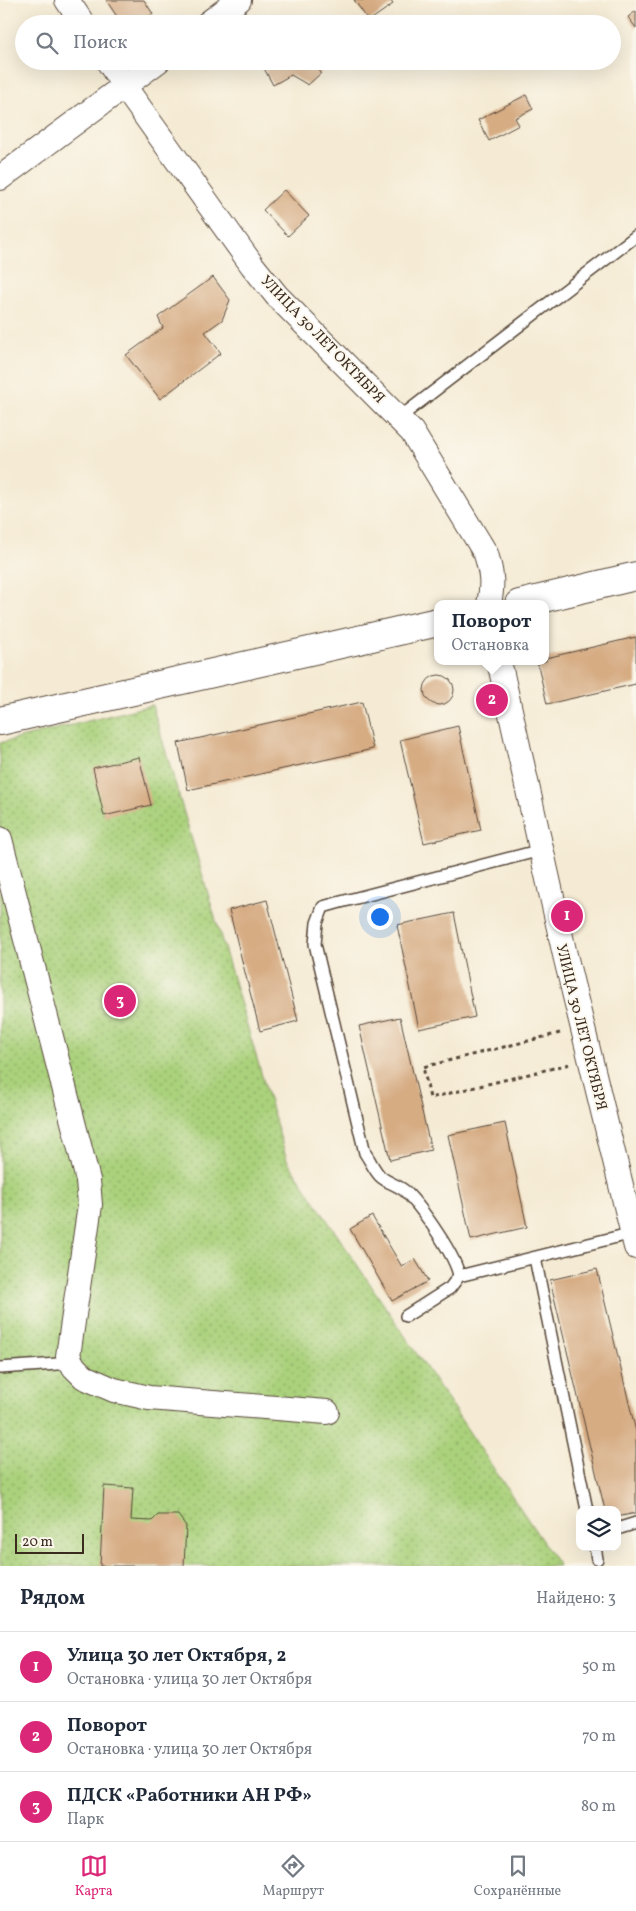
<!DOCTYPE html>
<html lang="ru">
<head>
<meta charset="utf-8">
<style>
	:root { --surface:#fff; --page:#f6f6f7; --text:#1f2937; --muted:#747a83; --line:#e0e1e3; --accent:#db2777 }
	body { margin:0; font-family:Vollkorn,serif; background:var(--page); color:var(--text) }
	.controls { position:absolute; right:15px; bottom:15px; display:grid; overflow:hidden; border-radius:10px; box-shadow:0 5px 20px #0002 }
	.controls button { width:45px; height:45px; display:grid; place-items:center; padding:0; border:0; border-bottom:1px solid var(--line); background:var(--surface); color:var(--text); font:25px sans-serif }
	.scale { position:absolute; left:15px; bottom:12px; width:69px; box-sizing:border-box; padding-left:5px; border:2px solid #3b2a1e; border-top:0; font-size:14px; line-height:18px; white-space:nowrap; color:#3b2a1e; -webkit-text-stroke:4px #fbf7ec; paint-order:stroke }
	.you { position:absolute; left:379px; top:916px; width:18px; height:18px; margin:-12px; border:4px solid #fff; border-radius:50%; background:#1a73e8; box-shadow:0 0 0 8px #1a73e833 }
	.badge { display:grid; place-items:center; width:32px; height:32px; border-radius:50%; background:var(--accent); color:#fff; font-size:16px; font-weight:700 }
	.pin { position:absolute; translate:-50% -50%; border:2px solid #fff; box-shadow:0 1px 5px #0006 }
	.popup { position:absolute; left:434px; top:600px; width:115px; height:65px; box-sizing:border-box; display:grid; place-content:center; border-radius:10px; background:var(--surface); filter:drop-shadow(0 1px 4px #0005); font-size:16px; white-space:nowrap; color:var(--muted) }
	.popup b { font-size:19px; color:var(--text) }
	.popup::after { content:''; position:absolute; left:50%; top:100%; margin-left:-10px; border:10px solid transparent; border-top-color:var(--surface) }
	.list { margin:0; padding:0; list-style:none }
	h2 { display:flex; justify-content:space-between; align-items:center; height:65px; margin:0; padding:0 20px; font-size:21px }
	h2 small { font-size:16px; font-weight:400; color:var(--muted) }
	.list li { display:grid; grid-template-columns:32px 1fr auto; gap:15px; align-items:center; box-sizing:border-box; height:70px; padding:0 20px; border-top:1px solid var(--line) }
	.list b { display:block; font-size:19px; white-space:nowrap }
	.list p { margin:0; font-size:16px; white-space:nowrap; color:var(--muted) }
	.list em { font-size:16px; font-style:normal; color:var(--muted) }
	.icon { flex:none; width:28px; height:28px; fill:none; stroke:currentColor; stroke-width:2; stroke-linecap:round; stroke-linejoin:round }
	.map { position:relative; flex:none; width:636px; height:1566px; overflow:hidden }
	.search { position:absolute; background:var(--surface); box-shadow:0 5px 20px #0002; left:15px; right:15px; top:15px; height:55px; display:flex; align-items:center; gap:12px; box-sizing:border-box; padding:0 18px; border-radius:28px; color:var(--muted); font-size:19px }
	.sheet { height:275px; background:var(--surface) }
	nav { display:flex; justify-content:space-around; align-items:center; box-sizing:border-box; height:70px; border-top:1px solid var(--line); background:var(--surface); font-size:14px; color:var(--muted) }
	nav a { display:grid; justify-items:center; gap:2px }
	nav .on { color:var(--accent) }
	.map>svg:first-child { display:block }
	.green { fill:url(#green-dots); stroke:#727e4d }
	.building { fill:#d6ac83 }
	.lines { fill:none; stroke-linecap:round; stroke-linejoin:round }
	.service-casing { stroke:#574739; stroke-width:14 }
	.minor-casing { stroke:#574739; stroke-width:26 }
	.tertiary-casing { stroke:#574739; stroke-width:30 }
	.path { stroke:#574739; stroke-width:3; stroke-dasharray:4 4; stroke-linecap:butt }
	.service { stroke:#fff; stroke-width:11 }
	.minor { stroke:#fff; stroke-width:24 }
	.tertiary { stroke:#fff; stroke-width:28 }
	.labels { text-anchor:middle; stroke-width:4; stroke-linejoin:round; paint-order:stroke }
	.street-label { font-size:15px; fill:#3b2a1e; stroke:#fbf7ec }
</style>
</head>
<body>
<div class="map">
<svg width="636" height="1566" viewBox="0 0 636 1566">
	<defs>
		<pattern id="green-dots" width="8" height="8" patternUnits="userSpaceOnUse" patternTransform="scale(1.25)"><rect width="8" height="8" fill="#aad17c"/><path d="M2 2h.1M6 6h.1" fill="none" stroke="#8caa65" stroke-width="1.8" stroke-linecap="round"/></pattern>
	</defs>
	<rect width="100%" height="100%" fill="#fbf7ec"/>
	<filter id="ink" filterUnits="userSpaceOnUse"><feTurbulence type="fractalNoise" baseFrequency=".02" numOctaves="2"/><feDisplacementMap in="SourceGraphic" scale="10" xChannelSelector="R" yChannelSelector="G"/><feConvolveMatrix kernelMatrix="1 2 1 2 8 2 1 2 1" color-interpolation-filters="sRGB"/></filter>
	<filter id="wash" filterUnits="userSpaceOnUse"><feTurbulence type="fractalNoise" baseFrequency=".0096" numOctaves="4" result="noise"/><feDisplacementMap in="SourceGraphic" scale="20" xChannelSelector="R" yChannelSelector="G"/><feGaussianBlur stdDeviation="1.12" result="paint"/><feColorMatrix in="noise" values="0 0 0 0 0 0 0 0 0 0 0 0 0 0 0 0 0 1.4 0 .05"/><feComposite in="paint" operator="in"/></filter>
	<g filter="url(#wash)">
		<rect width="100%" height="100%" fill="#f5ebd4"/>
		<path class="green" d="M152,705L287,1160L559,1566H0V743Z"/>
		<g id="blocks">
			<path class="building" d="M106,0H144L153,14L138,24H122Z
				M354,0H390L393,4L369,21Z
				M636,11V28L628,17Z
				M260,61H314L321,73L308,85L291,75L273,85Z
				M526,95L533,109L515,118L519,125L489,141L478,120Z
				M284,190L309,216L288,236L263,210Z
				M213,277L230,300L222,320L205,332L221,353L160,399L126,355L163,328L158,317Z
				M636,637V684L547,704L537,661H546V658Z
				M424 690a15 15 0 1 1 30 0a15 15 0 1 1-30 0Z
				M362,702L373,749L188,790L178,743Z
				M458,726L481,830L424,843L400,740Z
				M139,757L151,805L104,816L93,768Z
				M267,900L298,1021L260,1031L229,910Z
				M454,913L475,1017L419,1029L397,925Z
				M400,1017L431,1150L390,1160L359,1026Z
				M505,1123L527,1227L471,1240L448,1135Z
				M372,1216L402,1267L415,1259L428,1281L392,1301L350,1229Z
				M597,1269L636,1432V1513L617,1517V1510H605L550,1280Z
				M104,1486L133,1488L131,1520L152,1521L158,1515H178L186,1526L184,1566H100Z"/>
		</g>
	</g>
	<g filter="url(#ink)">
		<use href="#blocks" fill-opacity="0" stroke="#574739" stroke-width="1"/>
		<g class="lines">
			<g class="service-casing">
				<path id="service" d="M399,418L636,236
					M535,1258L587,1510
					M459,1276L633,1233
					M406,1316L450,1288L459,1276C456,1256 421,1207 406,1192C399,1185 387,1183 380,1176C374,1170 370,1160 365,1153L315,944L317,923L323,907L337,903L541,850
					M0,1368L72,1363
					M617,1529L636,1523
					M595,1547L597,1559"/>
			</g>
			<g class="minor-casing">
				<path id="minor" d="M67,0L83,24
					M207,24L239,0
					M108,61L124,86L252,265L277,296L412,432L486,554C492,574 493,584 489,604
					M0,178L158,61
					M499,661L565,955L636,1247
					M0,839L88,1180L90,1205L68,1356L74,1367L84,1377L114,1390L149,1398L327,1412"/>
			</g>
			<g class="tertiary-casing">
				<path id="tertiary" d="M519,604L636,576
					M0,721L438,622"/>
			</g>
			<path class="path" d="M560,1033L423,1067L430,1098L570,1064"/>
			<use href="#service" class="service"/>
			<use href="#minor" class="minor"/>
			<use href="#tertiary" class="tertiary"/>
		</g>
	</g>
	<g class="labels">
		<g class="street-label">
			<text transform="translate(323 339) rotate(46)" y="5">УЛИЦА 30 ЛЕТ ОКТЯБРЯ</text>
			<text transform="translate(582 1027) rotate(76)" y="5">УЛИЦА 30 ЛЕТ ОКТЯБРЯ</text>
		</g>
	</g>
</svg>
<div class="controls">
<button><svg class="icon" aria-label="layers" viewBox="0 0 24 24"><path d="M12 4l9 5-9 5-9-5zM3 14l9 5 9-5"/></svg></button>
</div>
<div class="scale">20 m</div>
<div class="you"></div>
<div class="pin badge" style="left:567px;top:916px">1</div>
<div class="pin badge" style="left:492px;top:700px">2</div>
<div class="popup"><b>Поворот</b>Остановка</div>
<div class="pin badge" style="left:120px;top:1001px">3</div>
<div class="search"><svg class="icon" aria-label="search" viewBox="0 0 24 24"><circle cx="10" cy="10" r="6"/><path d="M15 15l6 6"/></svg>Поиск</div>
</div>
<section class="sheet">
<h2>Рядом<small>Найдено: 3</small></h2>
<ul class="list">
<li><span class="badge">1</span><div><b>Улица 30 лет Октября, 2</b><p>Остановка · улица 30 лет Октября</p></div><em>50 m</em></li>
<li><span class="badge">2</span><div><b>Поворот</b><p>Остановка · улица 30 лет Октября</p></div><em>70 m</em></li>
<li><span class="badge">3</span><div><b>ПДСК «Работники АН РФ»</b><p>Парк</p></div><em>80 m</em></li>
</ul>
</section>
<nav>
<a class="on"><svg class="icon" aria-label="map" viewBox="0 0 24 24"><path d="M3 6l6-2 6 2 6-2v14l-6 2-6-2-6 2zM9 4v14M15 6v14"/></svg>Карта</a>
<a><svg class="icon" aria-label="directions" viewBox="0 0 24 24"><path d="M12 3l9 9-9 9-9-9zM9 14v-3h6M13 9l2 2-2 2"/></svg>Маршрут</a>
<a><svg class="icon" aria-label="saved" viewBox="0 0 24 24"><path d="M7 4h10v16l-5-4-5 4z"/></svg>Сохранённые</a>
</nav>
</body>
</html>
